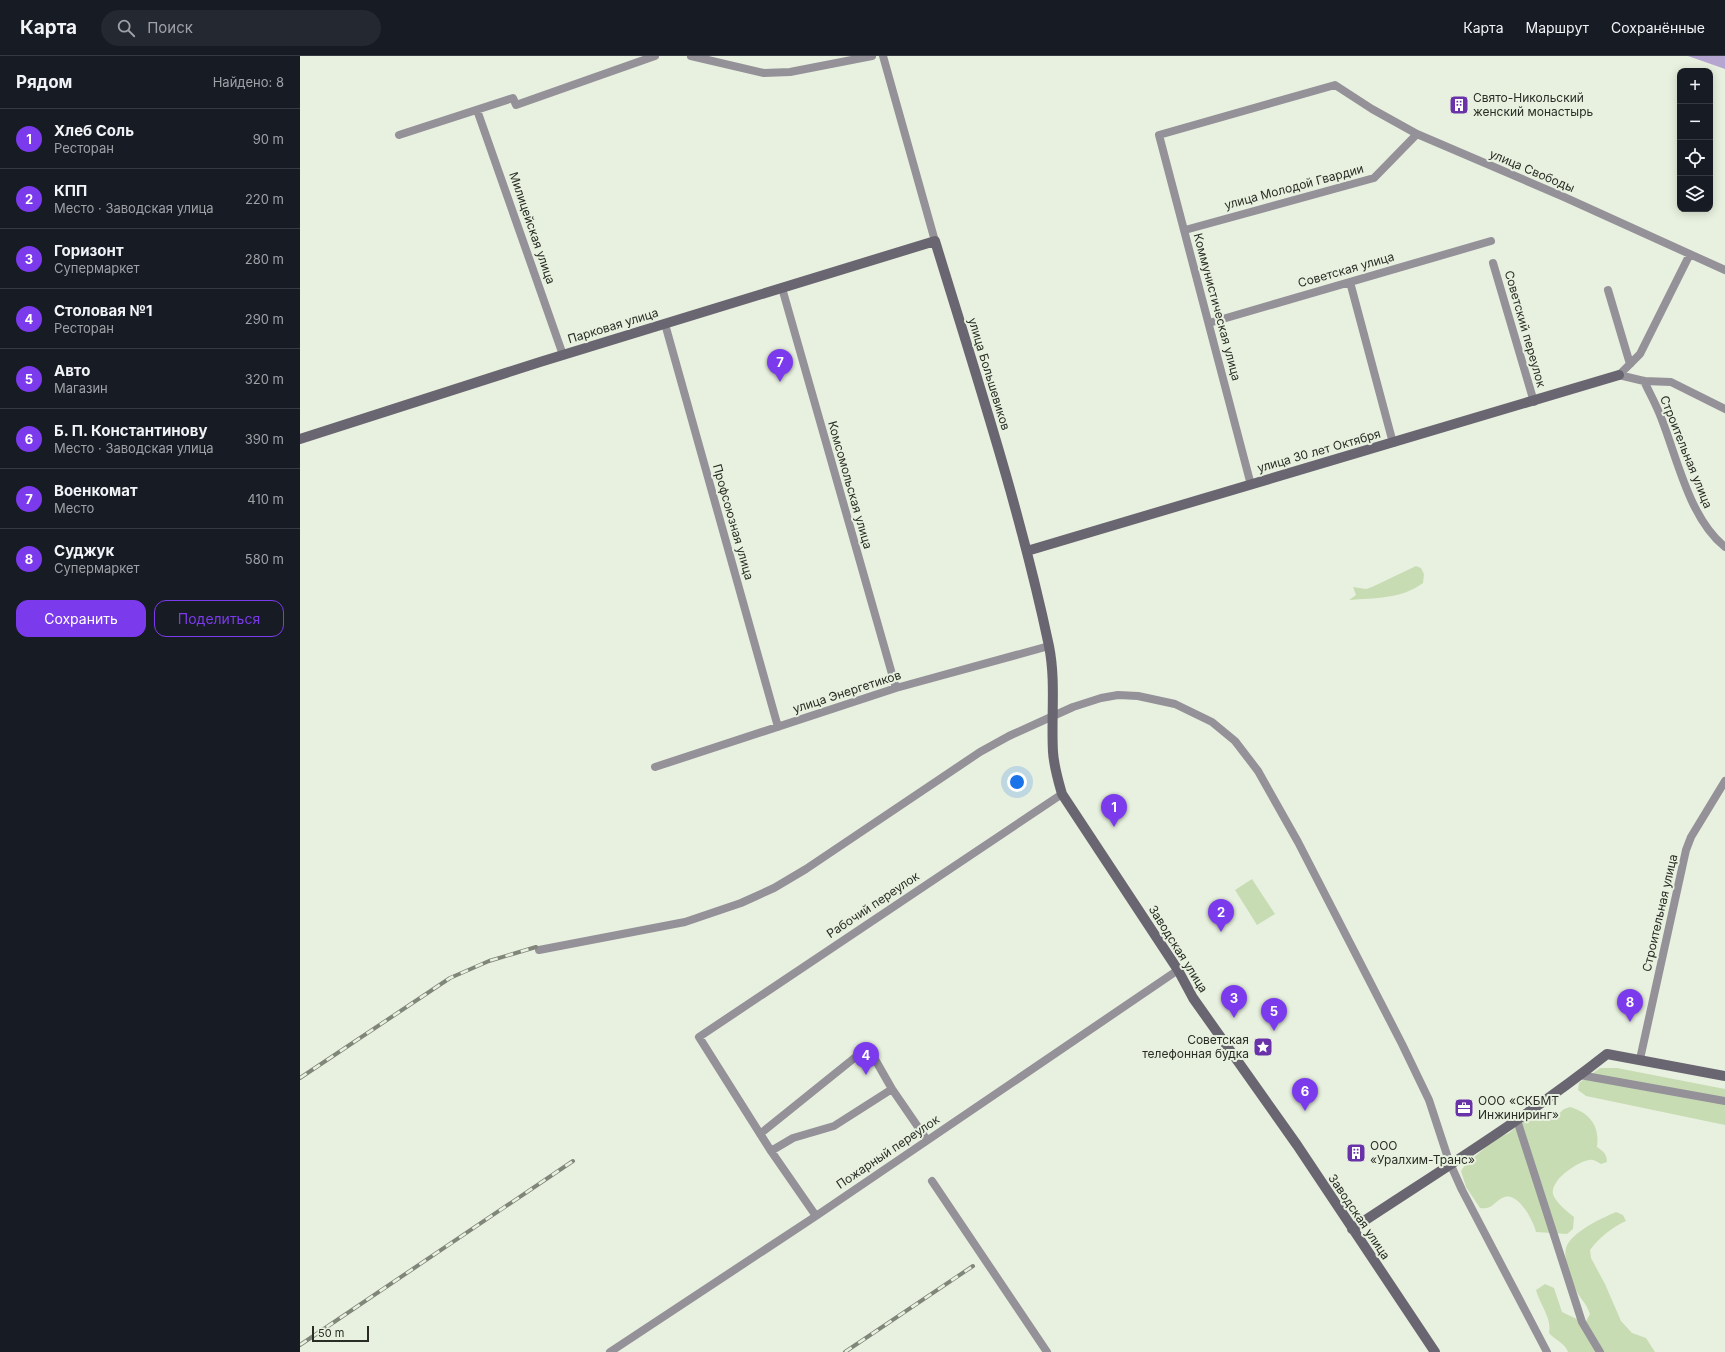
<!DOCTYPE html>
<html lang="ru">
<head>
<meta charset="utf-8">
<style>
	:root { --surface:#171b24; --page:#242831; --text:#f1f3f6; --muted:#9ea1a6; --line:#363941; --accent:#7c3aed }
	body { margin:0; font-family:Inter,sans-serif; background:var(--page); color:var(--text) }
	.controls { position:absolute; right:12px; top:12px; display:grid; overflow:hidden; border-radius:8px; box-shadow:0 2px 10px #0003 }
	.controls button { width:36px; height:36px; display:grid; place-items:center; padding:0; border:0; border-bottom:1px solid var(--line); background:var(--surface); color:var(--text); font:20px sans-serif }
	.scale { position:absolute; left:12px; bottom:10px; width:57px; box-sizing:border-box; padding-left:4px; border:2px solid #292d26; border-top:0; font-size:11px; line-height:14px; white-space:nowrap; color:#292d26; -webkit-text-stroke:3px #e8f1df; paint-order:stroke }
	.you { position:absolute; left:717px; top:726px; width:14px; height:14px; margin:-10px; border:3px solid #fff; border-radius:50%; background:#1a73e8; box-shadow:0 0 0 6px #1a73e833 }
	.badge { display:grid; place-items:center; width:26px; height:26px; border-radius:50%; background:var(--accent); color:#fff; font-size:13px; font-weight:700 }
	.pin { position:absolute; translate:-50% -33px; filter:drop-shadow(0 1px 2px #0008) }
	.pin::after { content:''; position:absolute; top:21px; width:14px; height:12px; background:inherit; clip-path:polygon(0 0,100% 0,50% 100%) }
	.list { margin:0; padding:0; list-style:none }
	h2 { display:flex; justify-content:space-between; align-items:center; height:52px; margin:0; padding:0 16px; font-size:17px }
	h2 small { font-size:13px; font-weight:400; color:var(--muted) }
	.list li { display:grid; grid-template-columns:26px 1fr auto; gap:12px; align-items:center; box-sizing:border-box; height:60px; padding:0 16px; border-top:1px solid var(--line) }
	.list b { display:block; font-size:15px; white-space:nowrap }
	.list p { margin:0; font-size:13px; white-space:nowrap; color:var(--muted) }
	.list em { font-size:13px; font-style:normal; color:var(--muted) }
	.actions { display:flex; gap:8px; padding:12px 16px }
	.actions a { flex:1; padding:9px 0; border:1px solid var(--accent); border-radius:12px; text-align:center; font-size:14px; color:var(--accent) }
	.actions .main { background:var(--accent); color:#fff }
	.icon { flex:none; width:22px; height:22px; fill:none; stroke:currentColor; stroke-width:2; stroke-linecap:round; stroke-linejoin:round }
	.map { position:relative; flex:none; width:1425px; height:1296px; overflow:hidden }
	header { display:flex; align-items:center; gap:24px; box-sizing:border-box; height:56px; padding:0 20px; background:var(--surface); border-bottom:1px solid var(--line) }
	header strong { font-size:19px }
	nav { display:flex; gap:22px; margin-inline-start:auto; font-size:14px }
	.search { width:280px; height:36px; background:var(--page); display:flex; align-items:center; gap:10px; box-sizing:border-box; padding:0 14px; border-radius:22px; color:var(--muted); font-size:15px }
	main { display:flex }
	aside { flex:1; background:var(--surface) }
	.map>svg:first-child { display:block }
	.green { fill:#c8dcb4 }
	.water { fill:#b5a5d1 }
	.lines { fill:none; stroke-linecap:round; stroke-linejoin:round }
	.street { stroke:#949199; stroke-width:8 }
	.secondary { stroke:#6a6671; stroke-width:10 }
	.rail-casing { stroke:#80867a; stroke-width:4 }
	.rail { stroke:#e8f1df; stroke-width:2.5; stroke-dasharray:8; stroke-linecap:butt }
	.labels { text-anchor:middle; stroke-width:4; stroke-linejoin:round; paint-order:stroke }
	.poi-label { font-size:12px; fill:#292d26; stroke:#e8f1df; text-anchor:start }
	.street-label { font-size:12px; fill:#292d26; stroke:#e8f1df }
</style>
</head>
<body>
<header>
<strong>Карта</strong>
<div class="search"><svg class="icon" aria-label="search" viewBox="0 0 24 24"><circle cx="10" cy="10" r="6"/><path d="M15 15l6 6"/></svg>Поиск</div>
<nav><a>Карта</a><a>Маршрут</a><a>Сохранённые</a></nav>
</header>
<main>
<aside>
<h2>Рядом<small>Найдено: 8</small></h2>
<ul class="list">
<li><span class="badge">1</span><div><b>Хлеб Соль</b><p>Ресторан</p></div><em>90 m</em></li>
<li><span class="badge">2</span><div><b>КПП</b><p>Место · Заводская улица</p></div><em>220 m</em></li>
<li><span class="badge">3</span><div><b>Горизонт</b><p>Супермаркет</p></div><em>280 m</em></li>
<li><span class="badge">4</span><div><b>Столовая №1</b><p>Ресторан</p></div><em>290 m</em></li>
<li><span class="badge">5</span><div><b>Авто</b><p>Магазин</p></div><em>320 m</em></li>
<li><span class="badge">6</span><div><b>Б. П. Константинову</b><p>Место · Заводская улица</p></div><em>390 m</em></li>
<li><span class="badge">7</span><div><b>Военкомат</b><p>Место</p></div><em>410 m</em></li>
<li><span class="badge">8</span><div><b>Суджук</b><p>Супермаркет</p></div><em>580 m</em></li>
</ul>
<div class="actions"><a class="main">Сохранить</a><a>Поделиться</a></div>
</aside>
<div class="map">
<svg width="1425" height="1296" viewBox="0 0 1425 1296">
	<rect width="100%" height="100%" fill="#e8f1df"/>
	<path class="green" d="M1116,510L1121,512L1124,518L1123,527C1102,543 1074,542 1049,544L1056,539L1053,531L1066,533L1072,531Z
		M952,823L975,858L957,869L935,834Z
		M1300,1012H1317L1425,1033V1069L1286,1040L1278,1034L1279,1027Z
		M1270,1051C1290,1057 1300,1070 1297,1091C1303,1095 1307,1098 1307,1106L1301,1108C1297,1106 1294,1103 1290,1104C1278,1105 1250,1124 1253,1138C1255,1146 1268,1156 1274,1161L1273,1173L1267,1178L1236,1176C1233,1164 1217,1133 1202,1142C1193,1147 1192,1154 1180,1152L1166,1131L1161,1115L1165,1109L1194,1084L1209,1077L1222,1065L1253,1063L1264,1053Z
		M1316,1156L1323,1159L1326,1165C1312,1171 1299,1182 1290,1194L1291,1202L1305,1228L1321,1265L1332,1277L1346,1282L1355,1296H1268C1265,1287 1255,1284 1249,1277C1252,1262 1240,1249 1236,1234L1245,1228L1254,1232L1262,1256L1285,1267L1290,1258C1286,1246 1280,1243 1276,1234C1271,1222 1263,1205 1266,1192C1271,1176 1302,1162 1316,1156Z"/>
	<path class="water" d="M1388,0H1425V13Z"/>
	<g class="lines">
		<path class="street" d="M391,0L464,17L490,16L572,0
			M583,0L635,185
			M177,54L263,299
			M99,79L213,42L216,49L355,0
			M885,174L1074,122L1117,78
			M1390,198L1340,298L1319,319L1344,325L1371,326L1425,353
			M1193,207L1234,346
			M1050,226L1093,387
			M482,232L596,632
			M1308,234L1330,308
			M909,267L1191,185
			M365,268L478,671
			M1344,325C1350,338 1357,350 1362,364C1378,405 1390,463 1425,491
			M951,429L859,79L1035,29L1072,53L1117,78L1264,141L1425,214
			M355,711L596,632L749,590
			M239,894L385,866L441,847L474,832L506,813L680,696L709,680L773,651L801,642L818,639L838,640L875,648L912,666L935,685L958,715L998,786L1102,988L1129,1044L1149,1105L1162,1134L1247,1296
			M1340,1003L1386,794L1391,781L1425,725
			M1280,1019L1425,1045
			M1217,1064L1282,1266L1300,1296
			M460,1078L568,991L592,1033L627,1084
			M471,1095L493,1082L534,1070L592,1033
			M632,1125L747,1296
			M516,1160L471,1095L399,981L762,738
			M310,1296L516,1160L878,914"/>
		<path class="secondary" d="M0,383L240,306L635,185C676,319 720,453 749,590C756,625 751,661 753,696C754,711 758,724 762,738L878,914L893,942L997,1089L1135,1296
			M727,495L1319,319
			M1052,1173C1138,1116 1226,1062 1307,998L1425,1020"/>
		<g class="rail-casing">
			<path id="rail" d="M0,1022L150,922L189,905L236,891
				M0,1289L273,1105
				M545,1296L673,1210"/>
		</g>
		<use href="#rail" class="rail"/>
	</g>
	<defs>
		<g id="building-square" transform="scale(1)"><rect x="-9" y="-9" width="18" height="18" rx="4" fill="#6a32a8" stroke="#e8f1df"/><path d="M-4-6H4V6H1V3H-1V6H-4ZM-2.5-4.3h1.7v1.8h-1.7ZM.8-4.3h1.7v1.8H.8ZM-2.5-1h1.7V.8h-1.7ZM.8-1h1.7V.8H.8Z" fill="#fff"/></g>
		<g id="sight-square" transform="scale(1)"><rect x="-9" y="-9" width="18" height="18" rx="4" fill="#6a32a8" stroke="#e8f1df"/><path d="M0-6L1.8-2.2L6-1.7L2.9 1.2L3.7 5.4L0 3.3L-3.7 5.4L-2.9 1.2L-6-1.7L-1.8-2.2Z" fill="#fff"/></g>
		<g id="office-square" transform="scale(1)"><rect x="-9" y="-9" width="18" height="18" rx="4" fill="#6a32a8" stroke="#e8f1df"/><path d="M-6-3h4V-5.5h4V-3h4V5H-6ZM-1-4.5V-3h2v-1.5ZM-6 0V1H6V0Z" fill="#fff"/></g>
	</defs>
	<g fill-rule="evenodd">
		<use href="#building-square" x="1159" y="49"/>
		<use href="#sight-square" x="963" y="991"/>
		<use href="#office-square" x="1164" y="1052"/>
		<use href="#building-square" x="1056" y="1097"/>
	</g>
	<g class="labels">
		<g class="poi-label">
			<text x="1173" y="46">Свято-Никольский<tspan x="1173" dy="14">женский монастырь</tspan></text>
			<text x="949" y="988" text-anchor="end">Советская<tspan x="949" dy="14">телефонная будка</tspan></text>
			<text x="1178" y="1049">ООО «СКБМТ<tspan x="1178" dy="14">Инжиниринг»</tspan></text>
			<text x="1070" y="1094">ООО<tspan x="1070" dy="14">«Уралхим-Транс»</tspan></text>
		</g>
		<g class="street-label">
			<text transform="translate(1232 115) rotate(23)" y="4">улица Свободы</text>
			<text transform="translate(994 131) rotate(-15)" y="4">улица Молодой Гвардии</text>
			<text transform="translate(232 172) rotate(71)" y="4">Милицейская улица</text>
			<text transform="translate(1046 214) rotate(-16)" y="4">Советская улица</text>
			<text transform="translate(917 251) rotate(75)" y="4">Коммунистическая улица</text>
			<text transform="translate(313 270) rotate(-17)" y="4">Парковая улица</text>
			<text transform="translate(1225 273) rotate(74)" y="4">Советский переулок</text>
			<text transform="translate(689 318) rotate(73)" y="4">улица Большевиков</text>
			<text transform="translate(1019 395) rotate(-16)" y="4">улица 30 лет Октября</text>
			<text transform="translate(1386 396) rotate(68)" y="4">Строительная улица</text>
			<text transform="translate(550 429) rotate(74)" y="4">Комсомольская улица</text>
			<text transform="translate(433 466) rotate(74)" y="4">Профсоюзная улица</text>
			<text transform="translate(547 636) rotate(-18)" y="4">улица Энергетиков</text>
			<text transform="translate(573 849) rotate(-34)" y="4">Рабочий переулок</text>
			<text transform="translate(1360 857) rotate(-77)" y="4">Строительная улица</text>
			<text transform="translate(878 893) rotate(58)" y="4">Заводская улица</text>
			<text transform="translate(588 1096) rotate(-34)" y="4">Пожарный переулок</text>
			<text transform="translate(1059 1161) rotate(56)" y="4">Заводская улица</text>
		</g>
	</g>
</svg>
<div class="controls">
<button>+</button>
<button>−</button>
<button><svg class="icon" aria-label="locate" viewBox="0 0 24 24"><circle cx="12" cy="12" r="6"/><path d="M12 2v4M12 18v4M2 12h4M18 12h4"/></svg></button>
<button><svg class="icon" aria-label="layers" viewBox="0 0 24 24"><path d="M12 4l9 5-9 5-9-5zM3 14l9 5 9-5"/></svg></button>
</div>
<div class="scale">50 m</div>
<div class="you"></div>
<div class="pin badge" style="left:814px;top:771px">1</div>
<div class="pin badge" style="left:921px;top:876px">2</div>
<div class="pin badge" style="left:934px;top:962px">3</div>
<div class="pin badge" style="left:566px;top:1019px">4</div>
<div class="pin badge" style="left:974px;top:975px">5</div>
<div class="pin badge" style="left:1005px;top:1055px">6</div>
<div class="pin badge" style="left:480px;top:326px">7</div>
<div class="pin badge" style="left:1330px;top:966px">8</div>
</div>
</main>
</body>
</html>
